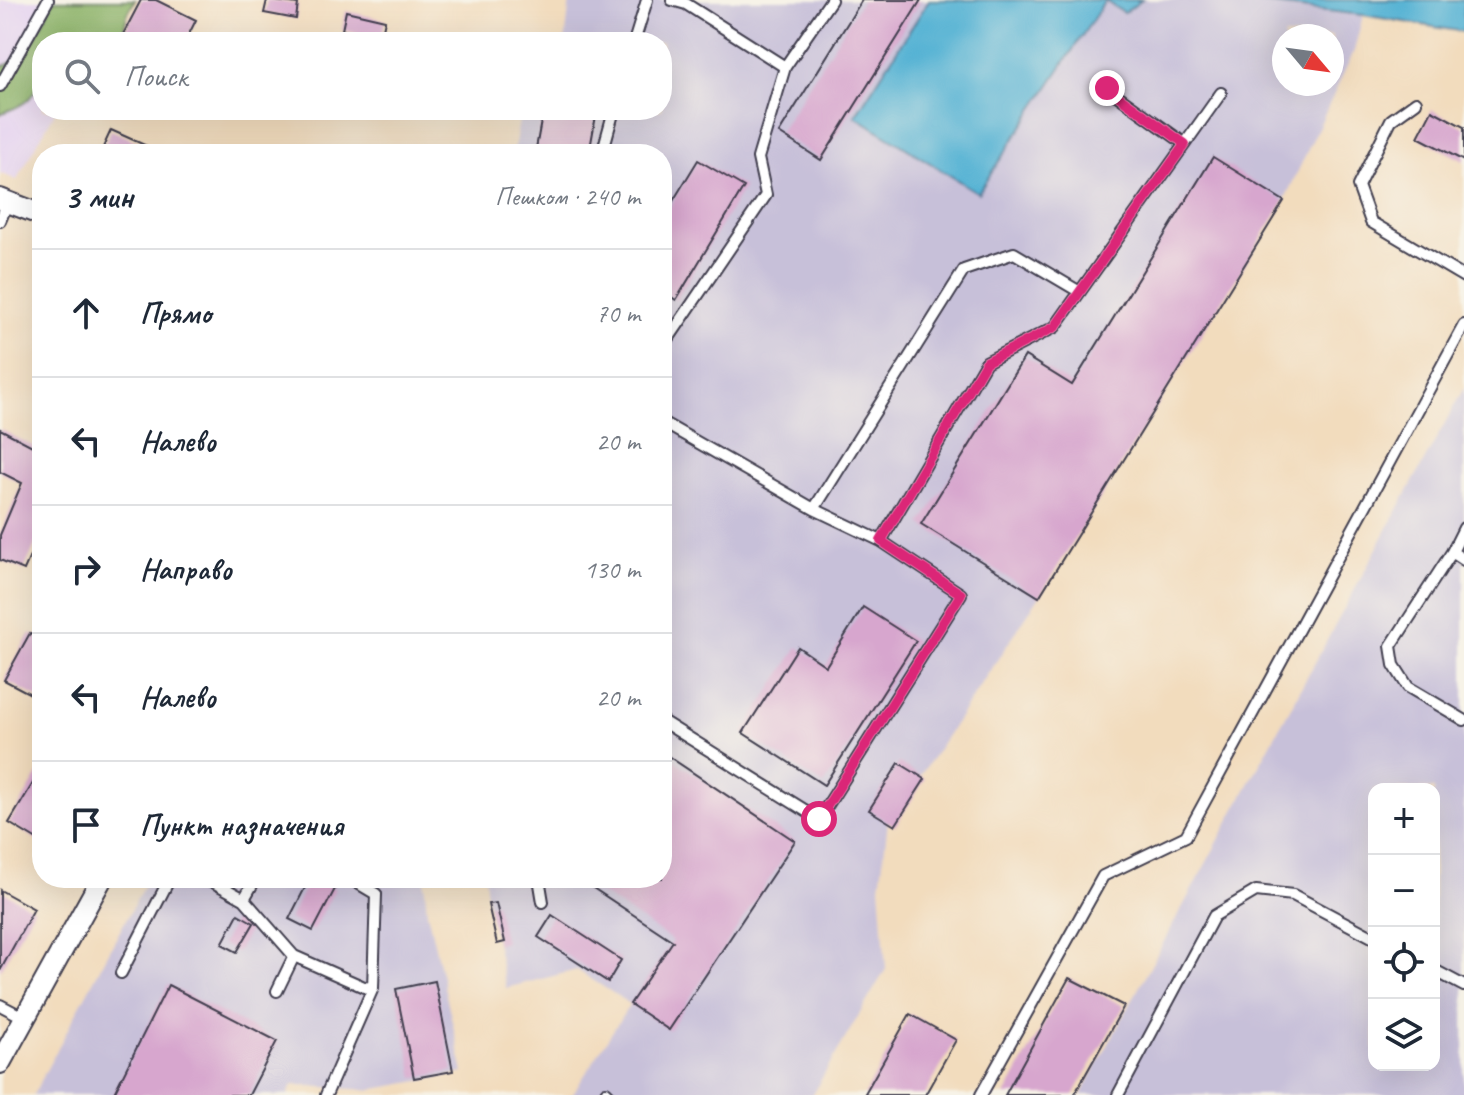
<!DOCTYPE html>
<html lang="ru">
<head>
<meta charset="utf-8">
<style>
	:root { --surface:#fff; --page:#f2f2f3; --text:#1f2937; --muted:#747a83; --line:#e0e1e3 }
	body { margin:0; font-family:Caveat,sans-serif; background:var(--page); color:var(--text) }
	.controls { position:absolute; right:24px; bottom:24px; display:grid; overflow:hidden; border-radius:16px; box-shadow:0 8px 32px #0002 }
	.controls button { width:72px; height:72px; display:grid; place-items:center; padding:0; border:0; border-bottom:2px solid var(--line); background:var(--surface); color:var(--text); font:40px sans-serif }
	.compass { position:absolute; left:1272px; top:24px; width:72px; height:72px; border-radius:50%; background:var(--surface); box-shadow:0 8px 32px #0002; rotate:119deg }
	.stop { position:absolute; width:24px; height:24px; margin:-18px; border:6px solid #db2777; border-radius:50%; background:#fff }
	.stop.end { background:#db2777; border-color:#fff; box-shadow:0 2px 8px #0008 }
	.list { margin:0; padding:0; list-style:none }
	h2 { display:flex; justify-content:space-between; align-items:center; height:104px; margin:0; padding:0 32px; font-size:34px }
	h2 small { font-size:26px; font-weight:400; color:var(--muted) }
	.list li { display:grid; grid-template-columns:52px 1fr auto; gap:24px; align-items:center; box-sizing:border-box; height:128px; padding:0 32px; border-top:2px solid var(--line) }
	.list b { display:block; font-size:30px; white-space:nowrap }
	.list em { font-size:26px; font-style:normal; color:var(--muted) }
	.icon { flex:none; width:44px; height:44px; fill:none; stroke:currentColor; stroke-width:2; stroke-linecap:round; stroke-linejoin:round }
	.map { position:relative; flex:none; width:1464px; height:1095px; overflow:hidden }
	.search { position:absolute; background:var(--surface); box-shadow:0 8px 32px #0002; left:32px; top:32px; width:640px; height:88px; display:flex; align-items:center; gap:20px; box-sizing:border-box; padding:0 28px; border-radius:32px; color:var(--muted); font-size:30px }
	.panel { position:absolute; background:var(--surface); box-shadow:0 8px 32px #0002; left:32px; top:144px; width:640px; height:744px; border-radius:32px }
	.map>svg:first-child { display:block }
	.built { fill:#e5d3f1 }
	.industrial { fill:#c7c0d9; fill-rule:evenodd }
	.forest { fill:#8bb268; stroke:#566a52; stroke-width:2 }
	.water { fill:#56b3d4; stroke:#3c6a88; stroke-width:2 }
	.building { fill:#d7a6ce }
	.lines { fill:none; stroke-linecap:round; stroke-linejoin:round }
	.lane-casing { stroke:#413e4e; stroke-width:14 }
	.street-casing { stroke:#413e4e; stroke-width:24 }
	.lane { stroke:#fff; stroke-width:10 }
	.street { stroke:#fff; stroke-width:20 }
	.route { stroke:#db2777; stroke-width:10 }
</style>
</head>
<body>
<div class="map">
<svg width="1464" height="1095" viewBox="0 0 1464 1095">
	<rect width="100%" height="100%" fill="#f7f3e8"/>
	<filter id="ink" filterUnits="userSpaceOnUse"><feTurbulence type="fractalNoise" baseFrequency=".0125" numOctaves="2"/><feDisplacementMap in="SourceGraphic" scale="16" xChannelSelector="R" yChannelSelector="G"/><feConvolveMatrix kernelMatrix="1 2 1 2 8 2 1 2 1" color-interpolation-filters="sRGB"/></filter>
	<filter id="wash" filterUnits="userSpaceOnUse"><feTurbulence type="fractalNoise" baseFrequency=".006" numOctaves="4" result="noise"/><feDisplacementMap in="SourceGraphic" scale="32" xChannelSelector="R" yChannelSelector="G"/><feGaussianBlur stdDeviation="1.8" result="paint"/><feColorMatrix in="noise" values="0 0 0 0 0 0 0 0 0 0 0 0 0 0 0 0 0 1.4 0 .05"/><feComposite in="paint" operator="in"/></filter>
	<g filter="url(#wash)">
		<rect width="100%" height="100%" fill="#f2dcbd"/>
		<path class="built" d="M0,0H119L42,42V110H56L17,180L0,173Z"/>
		<path class="industrial" d="M570,0H929L856,116L978,193L1105,1L1124,13L1142,0H1231L1363,15L1354,51L1284,201L1039,597L920,776L899,763L870,809L888,821L880,886L886,969L812,1095H572L630,1004L577,970L506,988L488,904L485,878H662V154H513L521,110H662V42H565ZM1284,36H1332V84H1284Z
			M1464,388V1095H1081L1262,760ZM1374,789H1434V1065H1374Z
			M148,878H424L427,912L464,1073L369,1090L292,1085L288,1095H33Z"/>
		<path class="forest" d="M54,0H135L127,15L124,29L116,33L111,42H42C42,64 44,88 24,103C17,108 8,110 0,114V67C31,59 40,25 54,0Z"/>
		<path class="water" d="M929,0H1142L1124,13L1105,1L978,193L855,116Z
			M1231,0H1464V32L1363,15Z"/>
		<g id="blocks">
			<path class="building" d="M141,0H156L196,20L185,42H119Z
				M267,0L298,4L296,19L264,13Z
				M862,0H921L821,160L779,133Z
				M346,11L385,20L381,39L342,30Z
				M543,110H597L589,154H535Z
				M1432,110L1464,127V161L1418,137Z
				M111,130L158,151L156,154H100Z
				M1213,157L1284,201L1039,597L921,524L1025,356L1072,385Z
				M698,160L744,187L676,300L662,291V219Z
				M0,429L42,451V468L37,477L42,479V529L24,570L0,560V535L22,483L0,472Z
				M863,607L916,641L824,785L743,733L798,647L826,666Z
				M30,633L42,639V700L4,680Z
				M662,752L795,841L669,1030L630,1004L673,941L578,878H662Z
				M899,763L925,779L895,826L869,810Z
				M42,768V843L9,823Z
				M310,878H314L335,889L313,931L289,919Z
				M0,890L34,909L0,971Z
				M496,903L505,942L497,944L488,904Z
				M238,914L254,923L237,952L222,944Z
				M552,915L621,960L608,982L538,937Z
				M1069,978L1124,1006L1074,1095H1005Z
				M435,981L453,1071L414,1078L396,989Z
				M168,985L277,1041L249,1095H113Z
				M910,1014L956,1040L925,1095H864Z"/>
		</g>
	</g>
	<g filter="url(#ink)">
		<use href="#blocks" fill-opacity="0" stroke="#413e4e" stroke-width="2"/>
		<g class="lines">
			<g class="lane-casing">
				<path id="lane" d="M672,0L686,4L785,67
					M634,42L647,0
					M0,86L48,0
					M1107,88L1185,144
					M1416,102L1391,120L1358,186L1371,222L1464,277
					M602,154L614,110
					M0,221L8,202
					M662,348L766,195L758,158L785,67L831,0
					M662,422L814,509L881,541L961,594L819,819L662,721
					M814,509L964,270L1014,253L1080,292
					M1464,528L1452,552L1391,646L1394,665L1408,687L1464,720
					M881,541L986,362L1055,327L1221,93
					M1452,552L1464,560
					M206,878L244,899L294,956
					M539,878L543,902
					M244,899L256,878
					M1434,970L1464,986
					M121,973L170,878
					M277,991L294,956L364,987L373,988L376,894L349,878
					M0,1005L25,1018
					M606,1092L609,1095
					M326,1095L373,988
					M981,1095L1103,876L1186,836L1464,325
					M1118,1095L1214,916L1256,891L1293,895L1374,938"/>
			</g>
			<g class="street-casing">
				<path id="street" d="M0,199L42,215
					M0,1063L102,878"/>
			</g>
			<use href="#lane" class="lane"/>
			<use href="#street" class="street"/>
		</g>
	</g>
	<g class="lines" filter="url(#ink)">
		<path class="route" d="M819,819L961,594L881,541L986,362L1055,327L1185,144L1107,88"/>
	</g>
</svg>
<div class="controls">
<button>+</button>
<button>−</button>
<button><svg class="icon" aria-label="locate" viewBox="0 0 24 24"><circle cx="12" cy="12" r="6"/><path d="M12 2v4M12 18v4M2 12h4M18 12h4"/></svg></button>
<button><svg class="icon" aria-label="layers" viewBox="0 0 24 24"><path d="M12 4l9 5-9 5-9-5zM3 14l9 5 9-5"/></svg></button>
</div>
<svg class="compass" viewBox="-18 -18 36 36"><path d="M0-13l5 13h-10z" fill="#e53935"/><path d="M0 13l5-13h-10z" fill="#747a83"/></svg>
<div class="stop" style="left:819px;top:819px"></div>
<div class="stop end" style="left:1107px;top:88px"></div>
<div class="search"><svg class="icon" aria-label="search" viewBox="0 0 24 24"><circle cx="10" cy="10" r="6"/><path d="M15 15l6 6"/></svg>Поиск</div>
<section class="panel">
<h2>3 мин<small>Пешком · 240 m</small></h2>
<ul class="list">
<li><svg class="icon" aria-label="ahead" viewBox="0 0 24 24"><path d="M12 20V5M6 11l6-6 6 6"/></svg><div><b>Прямо</b></div><em>70 m</em></li>
<li><svg class="icon" aria-label="left" viewBox="0 0 24 24"><path d="M17 20v-9H6M10 6l-5 5 5 5"/></svg><div><b>Налево</b></div><em>20 m</em></li>
<li><svg class="icon" aria-label="right" viewBox="0 0 24 24"><path d="M7 20v-9h11M14 6l5 5-5 5"/></svg><div><b>Направо</b></div><em>130 m</em></li>
<li><svg class="icon" aria-label="left" viewBox="0 0 24 24"><path d="M17 20v-9H6M10 6l-5 5 5 5"/></svg><div><b>Налево</b></div><em>20 m</em></li>
<li><svg class="icon" aria-label="arrive" viewBox="0 0 24 24"><path d="M6 21V4h12l-3 4 3 4H6"/></svg><div><b>Пункт назначения</b></div></li>
</ul>
</section>
</div>
</body>
</html>
